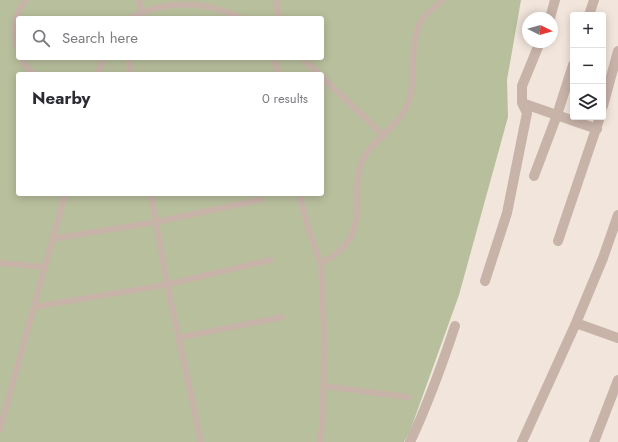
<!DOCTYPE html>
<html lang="en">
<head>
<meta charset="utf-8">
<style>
	:root { --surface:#fff; --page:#f2f2f3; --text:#2b2b33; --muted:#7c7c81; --line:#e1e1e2 }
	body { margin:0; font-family:Jost,sans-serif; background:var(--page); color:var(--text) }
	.controls { position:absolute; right:12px; top:12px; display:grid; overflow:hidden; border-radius:4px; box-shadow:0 2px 10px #0003 }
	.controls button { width:36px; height:36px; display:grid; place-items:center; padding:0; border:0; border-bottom:1px solid var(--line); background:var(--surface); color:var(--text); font:20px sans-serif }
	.compass { position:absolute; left:522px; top:12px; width:36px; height:36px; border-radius:50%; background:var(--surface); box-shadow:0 2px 10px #0003; rotate:95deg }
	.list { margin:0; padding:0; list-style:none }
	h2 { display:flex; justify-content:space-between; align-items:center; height:52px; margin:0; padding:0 16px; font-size:17px }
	h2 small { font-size:13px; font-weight:400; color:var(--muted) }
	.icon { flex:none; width:22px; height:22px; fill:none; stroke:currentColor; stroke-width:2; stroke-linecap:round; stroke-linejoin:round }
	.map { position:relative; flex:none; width:618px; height:442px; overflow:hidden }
	.search { position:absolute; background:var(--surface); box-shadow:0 2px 10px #0003; left:16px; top:16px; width:308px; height:44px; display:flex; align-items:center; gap:10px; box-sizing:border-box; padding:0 14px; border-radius:4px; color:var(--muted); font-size:15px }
	.panel { position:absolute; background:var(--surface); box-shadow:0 2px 10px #0003; left:16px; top:72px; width:308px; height:124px; border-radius:4px }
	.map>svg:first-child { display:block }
	.green { fill:#b8bf9d; fill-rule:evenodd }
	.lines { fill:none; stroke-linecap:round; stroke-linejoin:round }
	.service { stroke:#c8b3a9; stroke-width:6 }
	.minor { stroke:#c8b3a9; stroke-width:10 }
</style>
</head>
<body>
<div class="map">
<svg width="618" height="442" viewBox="0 0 618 442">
	<rect width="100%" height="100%" fill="#f1e5dc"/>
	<path class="green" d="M0,0H521L507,80L508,117L459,295L410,431L404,442H0ZM18,18H322V58H18ZM18,74H322V194H18Z"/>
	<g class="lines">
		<path class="service" d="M139,0L141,12
			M276,0L278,13L281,18
			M131,18C164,0 206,0 241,18
			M18,51C13,34 13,14 26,0
			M21,58L29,70L34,74
			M129,58L130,74
			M274,58L279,74
			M302,58L319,74
			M98,74L103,58
			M322,77L384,136
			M151,194L167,284L201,442
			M299,194L309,231L321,264L324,333L323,417L320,442
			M52,239L156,222L260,200
			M0,263L44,267
			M321,264C349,247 358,233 357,200C357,188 357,175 361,164C369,142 394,130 405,110C419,84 407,49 420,23C425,13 435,8 443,0
			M34,307L160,286L271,260
			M178,338L282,317
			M323,386L408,397
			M0,429L65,194"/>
		<path class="minor" d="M589,15L594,0
			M550,18L555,0
			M522,103L597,129
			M603,106L618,51
			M534,176L557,115L573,65
			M558,241L600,117
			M485,281L507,213L527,113L522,103V86L540,42
			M576,323L618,338
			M410,442C428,404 442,365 455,326
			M522,442L576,323L603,258L618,215
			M594,442L618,380"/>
	</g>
</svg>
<div class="controls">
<button>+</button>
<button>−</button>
<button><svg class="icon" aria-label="layers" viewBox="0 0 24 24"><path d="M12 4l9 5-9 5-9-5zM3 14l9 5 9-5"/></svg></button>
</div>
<svg class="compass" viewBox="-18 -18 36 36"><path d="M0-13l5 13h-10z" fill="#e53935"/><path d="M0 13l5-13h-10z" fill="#7c7c81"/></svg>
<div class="search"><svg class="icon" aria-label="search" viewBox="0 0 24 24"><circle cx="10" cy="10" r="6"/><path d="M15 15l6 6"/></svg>Search here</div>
<section class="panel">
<h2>Nearby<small>0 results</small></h2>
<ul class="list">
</ul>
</section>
</div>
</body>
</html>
